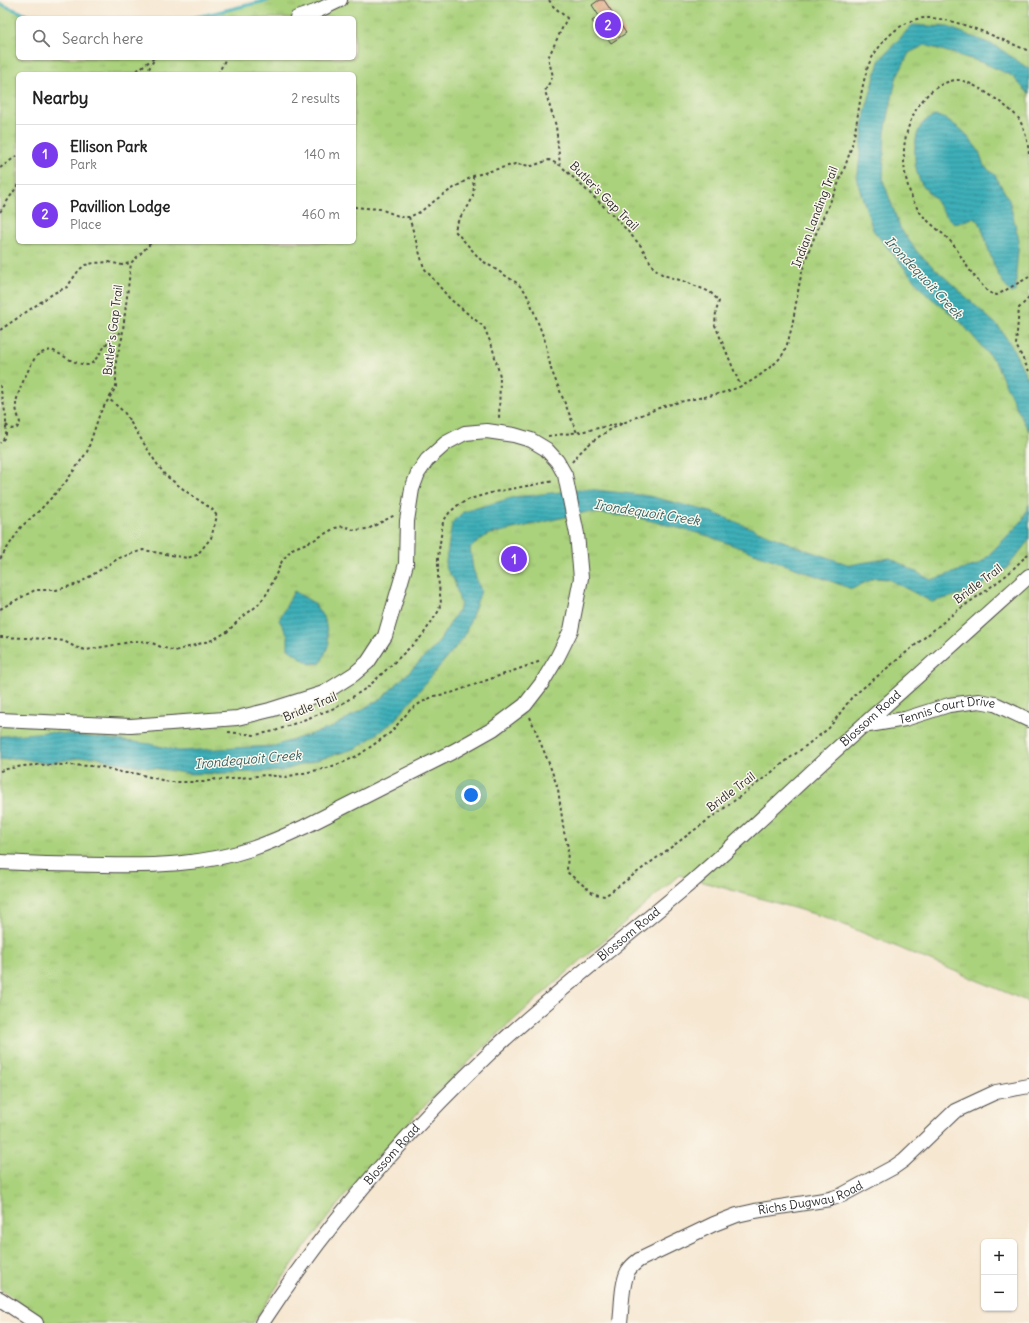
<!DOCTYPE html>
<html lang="en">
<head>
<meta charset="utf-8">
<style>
	:root { --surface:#fff; --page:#f2f2f2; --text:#222; --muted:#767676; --line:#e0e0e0; --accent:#7c3aed }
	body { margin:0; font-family:Delius,sans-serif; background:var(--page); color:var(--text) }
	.controls { position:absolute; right:12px; bottom:12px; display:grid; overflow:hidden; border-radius:6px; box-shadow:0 1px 3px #0004 }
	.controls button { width:36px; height:36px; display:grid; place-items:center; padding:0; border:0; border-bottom:1px solid var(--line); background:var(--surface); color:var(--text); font:20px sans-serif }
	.you { position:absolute; left:471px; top:795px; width:14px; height:14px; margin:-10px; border:3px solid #fff; border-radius:50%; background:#1a73e8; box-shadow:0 0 0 6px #1a73e833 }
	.badge { display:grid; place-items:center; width:26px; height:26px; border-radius:50%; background:var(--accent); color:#fff; font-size:13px; font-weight:700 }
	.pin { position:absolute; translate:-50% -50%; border:2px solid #fff; box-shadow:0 1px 4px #0006 }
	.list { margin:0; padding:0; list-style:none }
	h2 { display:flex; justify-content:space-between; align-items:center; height:52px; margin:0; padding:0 16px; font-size:17px }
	h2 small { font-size:13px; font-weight:400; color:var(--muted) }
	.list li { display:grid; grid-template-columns:26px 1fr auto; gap:12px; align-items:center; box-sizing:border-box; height:60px; padding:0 16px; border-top:1px solid var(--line) }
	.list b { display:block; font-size:15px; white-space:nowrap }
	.list p { margin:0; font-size:13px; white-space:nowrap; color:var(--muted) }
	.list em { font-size:13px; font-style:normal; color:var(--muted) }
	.icon { flex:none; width:22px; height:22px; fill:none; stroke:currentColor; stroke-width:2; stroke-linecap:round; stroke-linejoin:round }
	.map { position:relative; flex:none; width:1029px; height:1323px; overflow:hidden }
	.search { position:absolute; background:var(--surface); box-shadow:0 1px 3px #0004; left:16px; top:16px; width:340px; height:44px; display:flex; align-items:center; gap:10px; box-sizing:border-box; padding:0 14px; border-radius:6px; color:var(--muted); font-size:15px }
	.panel { position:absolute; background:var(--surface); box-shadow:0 1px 3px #0004; left:16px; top:72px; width:340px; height:172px; border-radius:6px }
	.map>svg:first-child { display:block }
	.park { fill:url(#park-tufts); stroke:#6a7e53; fill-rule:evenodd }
	.water { fill:url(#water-rules); stroke:#346d72 }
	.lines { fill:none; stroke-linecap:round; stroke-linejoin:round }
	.stream { stroke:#3eafb8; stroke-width:3.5 }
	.building { fill:url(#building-hatch) }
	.minor-casing { stroke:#494744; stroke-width:16 }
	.path { stroke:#494744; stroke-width:2; stroke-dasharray:3 3; stroke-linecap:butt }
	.minor { stroke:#fff; stroke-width:14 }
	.labels { text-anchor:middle; stroke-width:3; stroke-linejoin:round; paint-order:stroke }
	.street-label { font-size:12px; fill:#2b2b2b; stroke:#fbf7ec }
	.water-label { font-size:13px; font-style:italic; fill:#336063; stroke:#fbf7ec }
</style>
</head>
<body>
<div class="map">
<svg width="1029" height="1323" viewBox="0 0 1029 1323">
	<defs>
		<pattern id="park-tufts" width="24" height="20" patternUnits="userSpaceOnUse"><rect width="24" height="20" fill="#aad17b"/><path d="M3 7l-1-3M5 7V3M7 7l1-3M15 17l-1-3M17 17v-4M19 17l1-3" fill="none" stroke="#92b46a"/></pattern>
		<pattern id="water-rules" width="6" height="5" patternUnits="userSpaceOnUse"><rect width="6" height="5" fill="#3eafb8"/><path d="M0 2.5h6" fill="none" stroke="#348f96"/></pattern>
		<pattern id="building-hatch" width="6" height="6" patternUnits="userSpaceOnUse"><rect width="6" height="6" fill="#e1a57c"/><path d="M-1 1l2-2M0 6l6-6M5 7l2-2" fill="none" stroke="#b78766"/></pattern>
	</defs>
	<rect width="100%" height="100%" fill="#fbf7ec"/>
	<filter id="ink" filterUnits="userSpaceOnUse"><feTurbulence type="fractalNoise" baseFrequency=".025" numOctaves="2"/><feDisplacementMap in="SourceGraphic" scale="8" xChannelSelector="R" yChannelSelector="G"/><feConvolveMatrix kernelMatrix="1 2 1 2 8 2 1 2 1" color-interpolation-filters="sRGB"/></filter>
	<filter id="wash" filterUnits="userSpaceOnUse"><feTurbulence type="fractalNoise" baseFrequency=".012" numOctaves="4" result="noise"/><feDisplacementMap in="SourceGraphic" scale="16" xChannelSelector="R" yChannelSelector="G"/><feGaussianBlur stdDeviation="0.9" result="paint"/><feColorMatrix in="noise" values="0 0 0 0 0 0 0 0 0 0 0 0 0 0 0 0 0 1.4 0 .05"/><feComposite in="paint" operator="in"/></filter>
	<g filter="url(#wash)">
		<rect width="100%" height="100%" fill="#f6e7d1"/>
		<path class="park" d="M269,0H1029V1002L825,917L679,875C602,943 522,1009 449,1081C375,1155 309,1235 253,1323H49L0,1289V4L35,18H18V58H354V18H193ZM18,74H354V242H18Z"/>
		<path class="water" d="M912,25L948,27L996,46L1029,69V94L1012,76L984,63L925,45L909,53L896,79L885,132L883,180L900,228L918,253L999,327L1012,347L1029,381V431L1021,417L995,362L959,320L925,293L873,230L857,181L865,113L879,61Z
			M936,115L948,120L963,131L979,151L984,166L995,175L1009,200L1019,240L1016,272V291L1011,293C1000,280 993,265 988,248C985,239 983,230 979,221L973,218L955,224C945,217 940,207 934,198C930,193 924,189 921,183C913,168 911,134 925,121C928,119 933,117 936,115Z
			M588,489L649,496L711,512L803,549L850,565L890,558L931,580L980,564L1022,521L1029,504V540L1006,569L973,591L932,602L888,579L874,578L852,589L705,535L636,517L587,512L487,535L470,548L473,569L481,591L464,637L393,722L357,748L281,771L191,774L109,761L98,757H86L45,763L18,758L0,760V736L48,732L150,744L179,751L274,746L333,727L383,697L436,646L461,606L454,580L445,567L452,523L463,512L515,497Z
			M294,591L314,603L325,620L329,644L321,663L310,664L288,649V636L279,620Z"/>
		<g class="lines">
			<path class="stream" d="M0,4L35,18
				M193,18L269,0"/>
		</g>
		<g id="blocks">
			<path class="building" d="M599,0H604L626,33L611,43L606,36L610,33L607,30L601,34L592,21L599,16L592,5Z"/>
		</g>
	</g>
	<g filter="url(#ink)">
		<use href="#blocks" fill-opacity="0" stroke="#494744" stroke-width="1"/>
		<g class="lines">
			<g class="minor-casing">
				<g id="minor">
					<path d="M297,18L315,12L340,0"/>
					<path d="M0,720L131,726L237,718L270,710L324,693L354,674L368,662L385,636L406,564L407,521L412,489L418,473L427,460L446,443L465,433L487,431L514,435L531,440L546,449L557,461L565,475L577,534L581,578L571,630L557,658L542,683L525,705L493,729L454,751L304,827C287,835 269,843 251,849C203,865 153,866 103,865C69,865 34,864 0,862"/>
					<path id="s1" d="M863,726L905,719L949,705L979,701L995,704L1029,720"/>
					<path d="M0,1299L36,1323"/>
					<path id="s2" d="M262,1323C328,1222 407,1131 495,1048C559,989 627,937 693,881C739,841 783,798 828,757C895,696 962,636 1029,576"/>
					<path id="s3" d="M620,1323C622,1308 621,1285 628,1271C631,1266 635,1263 639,1260L714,1224L737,1215L755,1211L830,1199L842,1195L894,1167L904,1160L955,1111L996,1092L1029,1086"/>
				</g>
			</g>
			<path class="path" d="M549,0L553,6L567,18L548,58L553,76L545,91L556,126L560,165
				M132,74L154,58
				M146,74L155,58
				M218,74L226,58
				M1029,154C1028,142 1025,130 1019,119C1011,108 969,78 956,80C921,85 902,128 904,159C904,174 908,190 915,204C923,221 940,229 952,243C957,249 961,257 965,263C971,273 980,283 988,292L993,294L997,295L1029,277
				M0,168L18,155
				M473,176C473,183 475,191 472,198C468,211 457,216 455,231L481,260L517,283L524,290L529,299L545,341L551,369L577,433
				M354,207L380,209L401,217H409L420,212L441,196L473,176L515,164L532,166L549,160L560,165L616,218L641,246L653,267L663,275L686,282L710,292L719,301L716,312L715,325L741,387
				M0,212L18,185
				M409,217L424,268L450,299L484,327L492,346L500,376L499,420
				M1029,298L1019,308L1016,345L1029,371
				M0,330L54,293L67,287L79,270L85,265L94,263L109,262L122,265L130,263
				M0,385L6,417V436L0,443
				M6,425L11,429L17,428L20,423C19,418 16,411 16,405C16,395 29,367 35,358C38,353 45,352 51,350C66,356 74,365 90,365C101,355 106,341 117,332L122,334
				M548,436L580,432L622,423
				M572,462C590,438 617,425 644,414C652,411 660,407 668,405C703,395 735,396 764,372C770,367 776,363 781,357C793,340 796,294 802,272C814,229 839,191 851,148C858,124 859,97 866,73C869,60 876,51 884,41C892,32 902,24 914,20C942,10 1002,40 1029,51
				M0,559L21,527L40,510L65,483L87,452L100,413L116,387V361L122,338L131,263L152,242
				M0,609L35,590H56L78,584L119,558L143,550L187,558L197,555L211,538L217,516L212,509L191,495L165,475L155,461L124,412L109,399
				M0,637L49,639L64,641L75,647L86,650L136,641L150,642L161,647L175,651L212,640L227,632L240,619L258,605L268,592L282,561L292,549L314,540L335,528L344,526L354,530L368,529L395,515
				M530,717L550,766L558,789L564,832L568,847L567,872L594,894L605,896L742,795L829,728L852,697L958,610L984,592L1008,574L1029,553
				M228,732L255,735L275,731L337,707L368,687L422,636L438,612L441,603L438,577V557L443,522L449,513L458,505L470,499L494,492L554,481
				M0,771C28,762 61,765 91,766L102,767L124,773H135L169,782H204L216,779L222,780L266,775L285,777L327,768L344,762L359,755L390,733L411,709L422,702L434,696L451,693L541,661"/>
			<use href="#minor" class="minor"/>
		</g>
	</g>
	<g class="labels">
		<g class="street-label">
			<text transform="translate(604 196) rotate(45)" y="4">Butler's Gap Trail</text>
			<text transform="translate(815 217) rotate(-69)" y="4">Indian Landing Trail</text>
			<text transform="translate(113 330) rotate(-83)" y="4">Butler's Gap Trail</text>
			<text transform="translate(978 584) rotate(-37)" y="4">Bridle Trail</text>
			<text transform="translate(310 707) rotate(-23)" y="4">Bridle Trail</text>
			<text dy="4" stroke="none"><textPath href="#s1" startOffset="86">Tennis Court Drive</textPath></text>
			<text dy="4" stroke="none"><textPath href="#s2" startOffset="861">Blossom Road</textPath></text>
			<text transform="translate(731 792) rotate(-37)" y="4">Bridle Trail</text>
			<text dy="4" stroke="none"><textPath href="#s2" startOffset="537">Blossom Road</textPath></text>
			<text dy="4" stroke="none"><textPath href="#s2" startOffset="213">Blossom Road</textPath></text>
			<text dy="4" stroke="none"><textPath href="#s3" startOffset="252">Richs Dugway Road</textPath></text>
		</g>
		<g class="water-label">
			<text transform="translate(924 277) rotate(47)" y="5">Irondequoit Creek</text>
			<text transform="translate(647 512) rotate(9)" y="5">Irondequoit Creek</text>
			<text transform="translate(248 759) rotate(-5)" y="5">Irondequoit Creek</text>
		</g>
	</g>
</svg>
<div class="controls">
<button>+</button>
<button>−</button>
</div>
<div class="you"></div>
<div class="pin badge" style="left:514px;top:559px">1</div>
<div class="pin badge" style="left:608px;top:25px">2</div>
<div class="search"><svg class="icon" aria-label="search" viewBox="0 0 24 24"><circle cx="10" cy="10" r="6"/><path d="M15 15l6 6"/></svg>Search here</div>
<section class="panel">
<h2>Nearby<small>2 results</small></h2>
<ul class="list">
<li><span class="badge">1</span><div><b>Ellison Park</b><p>Park</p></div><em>140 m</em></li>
<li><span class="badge">2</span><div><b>Pavillion Lodge</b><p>Place</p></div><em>460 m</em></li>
</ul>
</section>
</div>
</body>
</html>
